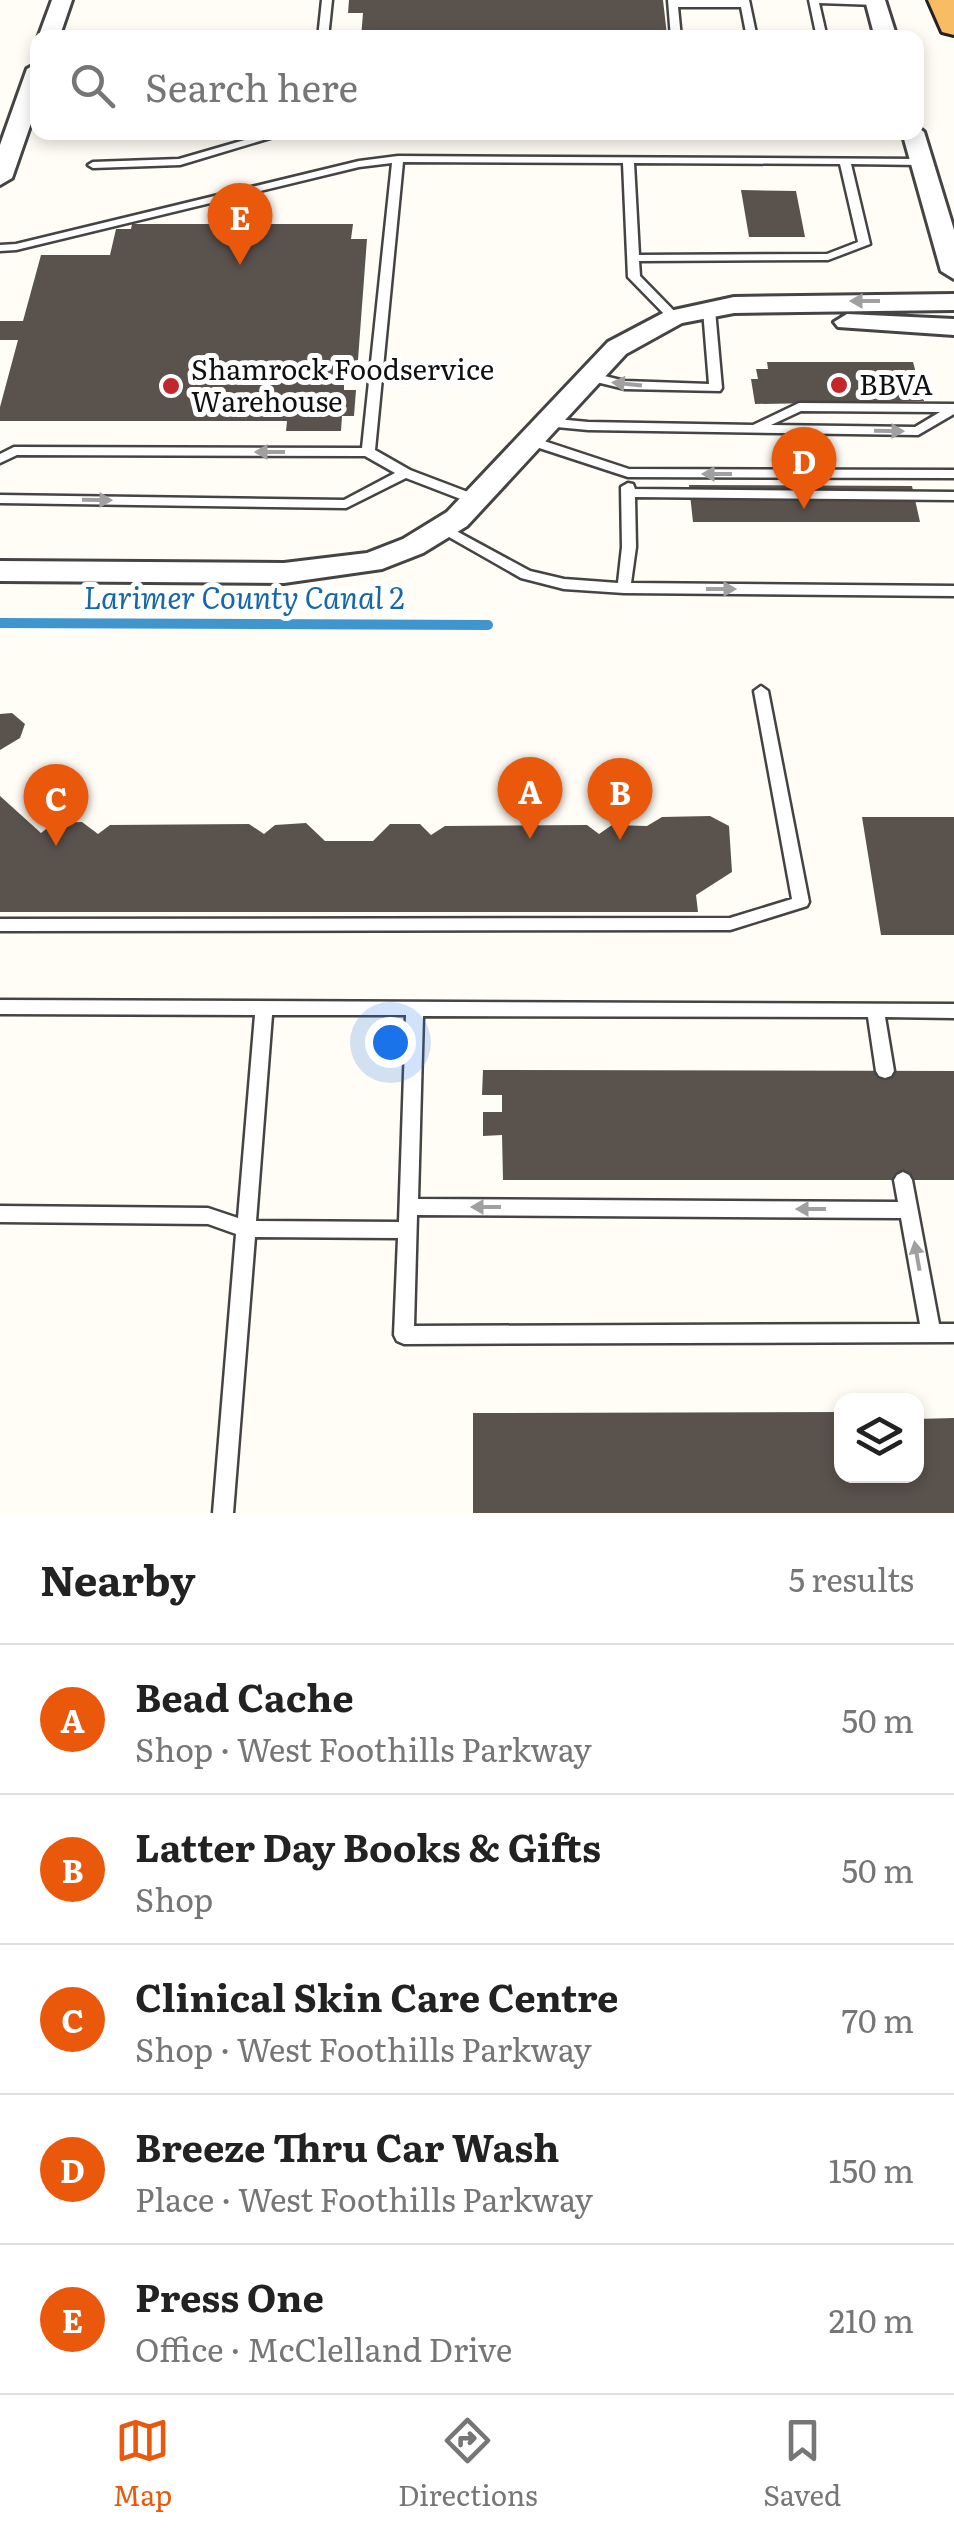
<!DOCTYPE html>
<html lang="en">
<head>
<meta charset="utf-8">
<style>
	:root { --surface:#fff; --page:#f6f6f6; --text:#222; --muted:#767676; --line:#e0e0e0; --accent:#ea580c }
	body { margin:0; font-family:Literata,serif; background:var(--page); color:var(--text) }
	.controls { position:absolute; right:30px; bottom:30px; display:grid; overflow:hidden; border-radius:20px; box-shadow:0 5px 15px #0003 }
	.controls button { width:90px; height:90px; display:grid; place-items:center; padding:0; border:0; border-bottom:2px solid var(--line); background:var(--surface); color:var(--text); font:50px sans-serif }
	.you { position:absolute; left:390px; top:1042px; width:35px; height:35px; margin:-25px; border:8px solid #fff; border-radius:50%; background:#1a73e8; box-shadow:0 0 0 15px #1a73e833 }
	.badge { display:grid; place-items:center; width:65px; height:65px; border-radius:50%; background:var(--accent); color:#fff; font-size:32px; font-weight:700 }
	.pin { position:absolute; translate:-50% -82px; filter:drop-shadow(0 2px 5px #0008) }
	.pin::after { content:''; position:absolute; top:52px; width:35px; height:30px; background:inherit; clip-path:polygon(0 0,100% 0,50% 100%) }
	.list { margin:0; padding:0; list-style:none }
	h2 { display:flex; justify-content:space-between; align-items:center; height:130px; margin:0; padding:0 40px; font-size:42px }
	h2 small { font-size:32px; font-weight:400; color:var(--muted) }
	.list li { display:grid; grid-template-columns:65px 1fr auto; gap:30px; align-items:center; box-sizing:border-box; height:150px; padding:0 40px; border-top:2px solid var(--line) }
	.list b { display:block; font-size:38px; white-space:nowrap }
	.list p { margin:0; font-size:32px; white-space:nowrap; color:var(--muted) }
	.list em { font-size:32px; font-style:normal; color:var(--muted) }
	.icon { flex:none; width:55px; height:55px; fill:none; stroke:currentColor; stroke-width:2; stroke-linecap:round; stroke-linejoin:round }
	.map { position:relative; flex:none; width:954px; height:1513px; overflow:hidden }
	.search { position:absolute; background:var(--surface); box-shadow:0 5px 15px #0003; left:30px; right:30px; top:30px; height:110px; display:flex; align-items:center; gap:25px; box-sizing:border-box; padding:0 35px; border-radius:20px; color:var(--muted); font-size:38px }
	.sheet { height:880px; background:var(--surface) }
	nav { display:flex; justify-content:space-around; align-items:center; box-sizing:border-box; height:140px; border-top:2px solid var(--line); background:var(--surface); font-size:28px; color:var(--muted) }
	nav a { display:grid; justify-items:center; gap:5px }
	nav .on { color:var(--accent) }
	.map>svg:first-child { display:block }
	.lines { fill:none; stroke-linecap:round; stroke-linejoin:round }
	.stream { stroke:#3f96cf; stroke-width:10 }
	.building { fill:#5a524d }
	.service-casing { stroke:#444; stroke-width:5 }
	.minor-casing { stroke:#444; stroke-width:6 }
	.trunk-casing { stroke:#222; stroke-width:6 }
	.service { fill:#fff; fill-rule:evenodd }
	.minor { fill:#fff; fill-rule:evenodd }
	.trunk { fill:#f7bc64; fill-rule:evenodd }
	.oneway { fill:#a0a0a0 }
	.poi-dot { fill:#c4262e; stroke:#fff; stroke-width:4 }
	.labels { text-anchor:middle; stroke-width:10; stroke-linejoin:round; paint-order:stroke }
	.poi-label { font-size:28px; fill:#111; stroke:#fff; text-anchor:start }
	.water-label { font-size:30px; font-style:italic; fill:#1768a6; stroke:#fff }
</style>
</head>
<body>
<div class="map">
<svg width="954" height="1513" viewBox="0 0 954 1513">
	<rect width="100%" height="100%" fill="#fffdf5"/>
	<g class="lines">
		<path class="stream" d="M0,623L488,625"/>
	</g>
	<path class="building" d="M349,0H663L667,35L361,38L363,13H348Z
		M741,190L796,191L805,237H749Z
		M132,224H353L351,239H367L357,373L344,380V390H356L354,416H342L341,431H286L287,421H0V407L18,340H0V321H23L41,255H110L116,229H131Z
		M767,362H913L916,373H924L929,392H922L924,401L755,404L751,379H758L756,369H768Z
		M689,485L912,486L920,522H693Z
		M12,713L25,724L20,738L0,750V714Z
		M0,796L41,833L54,823L82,822L98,834L110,825L249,824L264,834L275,825L306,823L325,841H373L390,824H420L431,835L445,826L587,825L599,834L612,825L647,826L662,817L710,816L729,826L732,872L696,895L698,912H0Z
		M862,817H954V935H881Z
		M483,1070L954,1071V1180H503L502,1135L483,1136V1112H502V1095H482Z
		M842,1412V1476H916V1419L954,1418V1513H473V1413Z"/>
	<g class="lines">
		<g class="service-casing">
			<path id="service" d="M322,0H332L328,38H318Z
				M668,0H749L757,38H747L741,7H678L681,38H671Z
				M809,0H879L881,2L876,5L819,3L827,38H817Z
				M272,132H290L180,165L93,168L88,165L93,162L179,159Z
				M398,156L921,159L926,162L921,165L851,164L870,244L828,260L639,261L640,276L680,317L674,321L670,320L628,277L623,163L403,162L375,450L410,470L481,497L483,500L481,503H471L406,478L346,508L0,503V495L344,500L395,473L365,456L17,455L0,463V454L14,447L362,448L392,163L359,167L16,250L0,251V245L16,244L359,161ZM634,163L840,164L858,242L827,254L639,255Z
				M709,306L715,310L722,388L720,391L625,389L584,379L582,376L588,372L625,381L709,384L703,310Z
				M799,403L954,404V414L918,435L588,430L546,426L540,422L546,418L588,422L753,425ZM801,411L940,412L915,427L771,425Z
				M529,436L629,469L954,470V478L628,477L524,443L523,440Z
				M628,483L633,484L635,489L954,492V500L635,497L636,547L631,583L954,586V596L624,593L564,589L521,578L435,529L437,526H447L530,571L564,579L618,583L622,547L621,487Z
				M761,686L768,691L809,902L807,906L730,930L0,931V919L730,918L792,899L754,691Z
				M0,1000L954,1004V1018L885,1017L894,1071L891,1076L885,1078L879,1076L876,1071L868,1017L423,1016L418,1199L898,1202L894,1180L897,1175L903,1172L909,1175L912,1180L939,1324H954V1342L404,1344L397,1341L394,1335L398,1238L255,1237L233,1513H213L236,1234L208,1224L0,1222V1206L208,1208L238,1218L255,1015L0,1014ZM272,1015H406L399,1222L256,1221ZM417,1215L901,1218L920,1324L414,1326Z"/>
		</g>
		<g class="minor-casing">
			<path id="minor" d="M52,0H72L59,38H38Z
				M865,0H885L897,38H875Z
				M38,63V103L12,178L0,185V145L27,69Z
				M916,126L924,132L954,230V279L941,271L902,132H916Z
				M954,294V310L734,313L682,323L626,354L467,526L423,553L382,569L284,583L0,581V561L284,563L367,553L403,539L447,512L608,342L665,312L734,297Z
				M847,314L954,319V335L838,327L834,322Z"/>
		</g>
		<g class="trunk-casing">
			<path id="trunk" d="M928,0H954V35L942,32Z"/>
		</g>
		<use href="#service" class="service"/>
		<use href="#minor" class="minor"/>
		<use href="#trunk" class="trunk"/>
	</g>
	<defs><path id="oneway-solid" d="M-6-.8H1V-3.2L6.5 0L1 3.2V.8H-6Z" transform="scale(2.5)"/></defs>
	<g class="oneway">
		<use href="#oneway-solid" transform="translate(865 301) rotate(-180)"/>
		<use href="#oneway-solid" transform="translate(627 384) rotate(-174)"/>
		<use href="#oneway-solid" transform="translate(889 431) rotate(1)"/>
		<use href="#oneway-solid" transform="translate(270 452) rotate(-180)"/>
		<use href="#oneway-solid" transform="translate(717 474) rotate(-180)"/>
		<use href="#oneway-solid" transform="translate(97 500) rotate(1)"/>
		<use href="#oneway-solid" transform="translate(721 589)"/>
		<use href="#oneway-solid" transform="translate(486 1207) rotate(-180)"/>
		<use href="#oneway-solid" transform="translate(811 1209) rotate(-180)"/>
		<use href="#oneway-solid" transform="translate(917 1256) rotate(-100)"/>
	</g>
	<g class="poi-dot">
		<circle cx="839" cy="385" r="10"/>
		<circle cx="171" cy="386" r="10"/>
	</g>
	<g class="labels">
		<g class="poi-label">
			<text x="191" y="380">Shamrock Foodservice<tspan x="191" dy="32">Warehouse</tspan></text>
			<text x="859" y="395">BBVA</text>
		</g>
		<g class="water-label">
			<text x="244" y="609">Larimer County Canal 2</text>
		</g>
	</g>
</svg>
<div class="controls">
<button><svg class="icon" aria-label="layers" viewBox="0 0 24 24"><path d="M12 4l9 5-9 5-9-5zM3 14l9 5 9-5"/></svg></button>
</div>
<div class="you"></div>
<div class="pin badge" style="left:530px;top:839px">A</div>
<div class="pin badge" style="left:620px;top:840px">B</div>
<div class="pin badge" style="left:56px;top:846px">C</div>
<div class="pin badge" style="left:804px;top:509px">D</div>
<div class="pin badge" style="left:240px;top:265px">E</div>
<div class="search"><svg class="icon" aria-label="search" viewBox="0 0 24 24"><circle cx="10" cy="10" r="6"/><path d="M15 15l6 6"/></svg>Search here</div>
</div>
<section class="sheet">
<h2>Nearby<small>5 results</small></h2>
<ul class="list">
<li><span class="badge">A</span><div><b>Bead Cache</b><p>Shop · West Foothills Parkway</p></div><em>50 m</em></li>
<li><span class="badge">B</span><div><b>Latter Day Books &amp; Gifts</b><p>Shop</p></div><em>50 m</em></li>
<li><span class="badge">C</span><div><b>Clinical Skin Care Centre</b><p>Shop · West Foothills Parkway</p></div><em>70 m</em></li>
<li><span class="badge">D</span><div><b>Breeze Thru Car Wash</b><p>Place · West Foothills Parkway</p></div><em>150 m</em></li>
<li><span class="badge">E</span><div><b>Press One</b><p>Office · McClelland Drive</p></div><em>210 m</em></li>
</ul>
</section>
<nav>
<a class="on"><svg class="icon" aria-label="map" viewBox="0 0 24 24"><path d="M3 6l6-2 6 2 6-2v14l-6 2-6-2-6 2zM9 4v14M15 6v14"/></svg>Map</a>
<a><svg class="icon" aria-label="directions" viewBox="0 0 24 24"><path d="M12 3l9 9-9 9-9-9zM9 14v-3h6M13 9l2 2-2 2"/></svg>Directions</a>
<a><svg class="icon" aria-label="saved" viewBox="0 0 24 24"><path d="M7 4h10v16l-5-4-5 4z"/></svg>Saved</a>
</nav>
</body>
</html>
